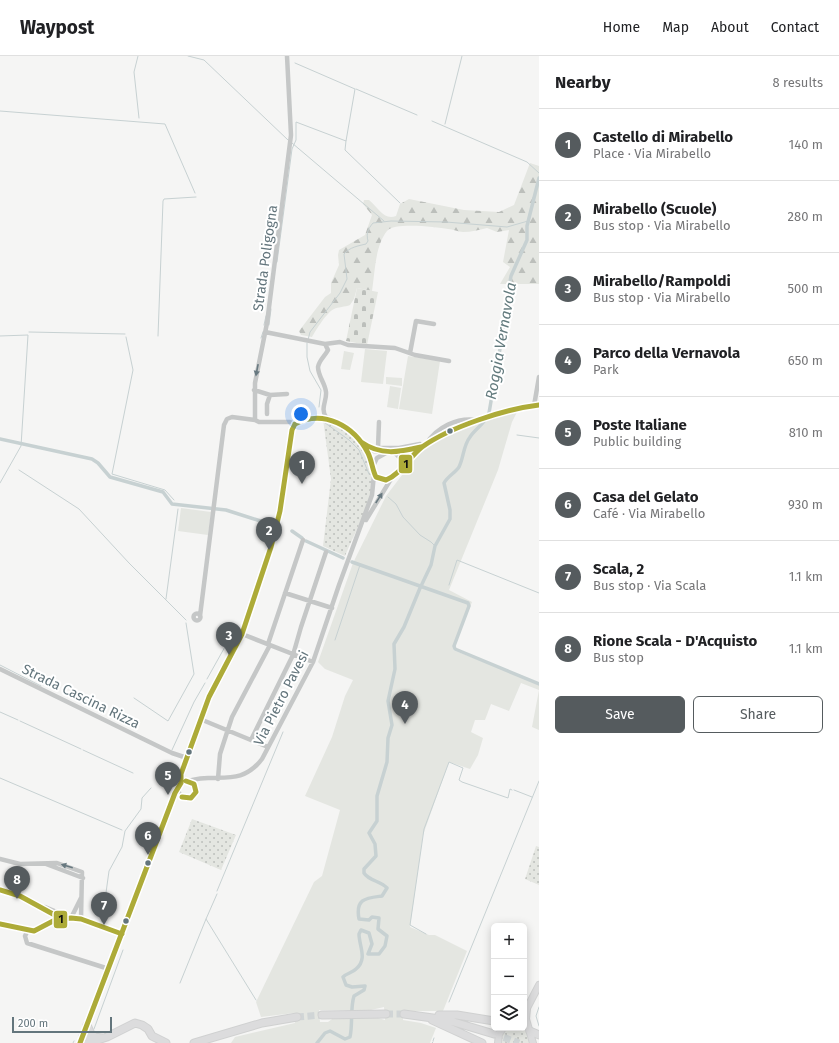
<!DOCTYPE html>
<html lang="en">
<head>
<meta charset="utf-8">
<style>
	:root { --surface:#fff; --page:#f2f2f2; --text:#202124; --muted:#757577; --line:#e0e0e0; --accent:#555b5e }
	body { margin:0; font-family:"Fira Sans",sans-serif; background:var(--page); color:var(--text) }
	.controls { position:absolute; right:12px; bottom:12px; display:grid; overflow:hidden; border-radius:6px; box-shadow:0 2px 10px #0003 }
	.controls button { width:36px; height:36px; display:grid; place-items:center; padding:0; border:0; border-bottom:1px solid var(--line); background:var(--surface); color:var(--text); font:20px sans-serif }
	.scale { position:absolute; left:12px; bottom:10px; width:100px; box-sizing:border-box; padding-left:4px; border:2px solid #63757c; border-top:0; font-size:11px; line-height:14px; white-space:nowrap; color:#63757c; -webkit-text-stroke:3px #fff; paint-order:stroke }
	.you { position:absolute; left:301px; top:358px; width:14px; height:14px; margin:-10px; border:3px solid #fff; border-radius:50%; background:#1a73e8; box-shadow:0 0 0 6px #1a73e833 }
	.badge { display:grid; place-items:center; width:26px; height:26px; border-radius:50%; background:var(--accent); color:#fff; font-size:13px; font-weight:700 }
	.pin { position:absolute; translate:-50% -33px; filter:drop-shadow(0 1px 2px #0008) }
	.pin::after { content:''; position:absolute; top:21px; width:14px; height:12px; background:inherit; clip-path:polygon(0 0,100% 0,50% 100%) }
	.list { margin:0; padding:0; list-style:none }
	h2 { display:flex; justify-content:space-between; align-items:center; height:52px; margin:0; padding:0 16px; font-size:17px }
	h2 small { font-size:13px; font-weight:400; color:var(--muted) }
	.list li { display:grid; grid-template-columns:26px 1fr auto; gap:12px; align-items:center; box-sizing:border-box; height:72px; padding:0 16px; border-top:1px solid var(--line) }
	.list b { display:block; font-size:15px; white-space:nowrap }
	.list p { margin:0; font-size:13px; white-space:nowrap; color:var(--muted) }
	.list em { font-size:13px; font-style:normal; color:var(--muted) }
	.actions { display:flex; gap:8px; padding:12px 16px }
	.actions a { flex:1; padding:9px 0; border:1px solid var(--accent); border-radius:6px; text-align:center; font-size:14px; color:var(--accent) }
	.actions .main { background:var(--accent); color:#fff }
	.icon { flex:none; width:22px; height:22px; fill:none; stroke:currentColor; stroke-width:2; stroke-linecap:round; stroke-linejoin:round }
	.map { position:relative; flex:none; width:539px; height:987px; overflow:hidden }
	header { display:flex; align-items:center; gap:24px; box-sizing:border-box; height:56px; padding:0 20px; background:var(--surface); border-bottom:1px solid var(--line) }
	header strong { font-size:19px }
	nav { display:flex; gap:22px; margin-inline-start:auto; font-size:14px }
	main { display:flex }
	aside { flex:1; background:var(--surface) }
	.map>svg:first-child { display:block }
	.grass { fill:url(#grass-dots) }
	.forest { fill:url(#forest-firs) }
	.cemetery { fill:url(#cemetery-stones) }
	.park { fill:#e4e6e1; fill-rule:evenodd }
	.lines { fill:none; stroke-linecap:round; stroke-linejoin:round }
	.stream { stroke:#c7d1d2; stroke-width:1 }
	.canal { stroke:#c7d1d2; stroke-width:3.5 }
	.highway-tunnel { stroke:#d0d5d6; stroke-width:7; stroke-dasharray:7 3.5; stroke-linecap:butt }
	.major-casing { stroke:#d1d2d2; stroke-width:8 }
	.highway-casing { stroke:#d0d1d1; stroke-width:9 }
	.minor { stroke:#c5c7c7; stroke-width:4.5 }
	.major { stroke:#dcdcdd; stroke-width:6 }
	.highway { stroke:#dcdcdd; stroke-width:7 }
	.bus-1-casing { stroke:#fff; stroke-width:8 }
	.bus-1 { stroke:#adab38; stroke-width:5 }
	.oneway { fill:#687980 }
	.bus-dot { fill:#63757c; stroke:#fff; stroke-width:1.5 }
	.labels { text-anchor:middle; stroke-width:4; stroke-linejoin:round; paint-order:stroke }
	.street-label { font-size:14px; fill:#63757c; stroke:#fff }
	.water-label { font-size:15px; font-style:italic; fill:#637b7e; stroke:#fff }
	.line-badge { stroke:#fff; stroke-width:1.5 }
	.pale-badge-label { font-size:11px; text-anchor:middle; font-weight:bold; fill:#111 }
</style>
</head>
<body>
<header>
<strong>Waypost</strong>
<nav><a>Home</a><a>Map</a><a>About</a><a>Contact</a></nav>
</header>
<main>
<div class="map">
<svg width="539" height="987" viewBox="0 0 539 987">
	<defs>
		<pattern id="grass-dots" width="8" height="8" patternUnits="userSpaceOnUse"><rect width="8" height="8" fill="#e4e6e1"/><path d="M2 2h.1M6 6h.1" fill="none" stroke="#bcbfbb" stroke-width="1.8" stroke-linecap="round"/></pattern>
		<pattern id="forest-firs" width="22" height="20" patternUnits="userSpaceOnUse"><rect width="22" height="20" fill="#e4e6e1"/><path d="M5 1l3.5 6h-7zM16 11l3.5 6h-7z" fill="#bcbfbb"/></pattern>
		<pattern id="cemetery-stones" width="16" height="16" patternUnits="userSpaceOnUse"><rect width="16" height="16" fill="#e4e6e1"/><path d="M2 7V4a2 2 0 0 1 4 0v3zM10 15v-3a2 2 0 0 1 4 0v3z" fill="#bcbfbb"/></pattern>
	</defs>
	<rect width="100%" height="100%" fill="#f5f5f4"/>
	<path class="grass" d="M323,363C353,374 375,401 371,434C369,450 352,483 345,500L323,490L331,423Z
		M192,763L236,779L221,814L179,796Z
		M536,790L539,791V829L525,823Z
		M509,972H522L529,979V987H502L503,977Z"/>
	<path class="forest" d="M530,107L539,110V228H500L510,211L503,206L509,174L497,176L487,172C479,174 471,176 463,176C458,176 453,173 448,173C436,171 394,166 387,175C375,190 375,216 372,235L357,232L354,243L350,249C345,251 338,251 334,253C327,256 316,274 312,281L301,279L299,275L325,241L331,237V227L339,209L338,199L339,194L365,179L372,159L363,148L364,144H369C378,151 384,165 396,160L400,148L409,143L464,154L499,156L514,149Z"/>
	<path class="cemetery" d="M357,232L378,236L367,289L346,285Z"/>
	<path class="park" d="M365,293L387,295L383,328L361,326Z
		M344,295L354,297L350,314L341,313Z
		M408,300L440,305L432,358L399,353Z
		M386,321L402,322V330L386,328Z
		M390,330L401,332L398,353L387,351Z
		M518,354L512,366L498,414L449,534L472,546L453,594L539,628V674L532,671L539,634L521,627L509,655L491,648L485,664H475L471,676L483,682L478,699L470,713L449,706L423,779L410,871L429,879H435L467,895L443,955H403V964L421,967L436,972L430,987H231L235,981L295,967L294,957L261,961L256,946L314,826L322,820L340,754L305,740L332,681L345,640L353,624L325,613L318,606L353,507L386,440L422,393L478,365ZM384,951L385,964L372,960L335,961L328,966H320L319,954H371Z
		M181,452L211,456L208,479L178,475Z"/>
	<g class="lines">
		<path class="stream" d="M138,0L134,16L139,62
			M188,0L204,4L288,84
			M356,33L417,59
			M0,55L165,68L195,137
			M432,65L527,106L539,117
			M445,68L462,0
			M346,85L345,94L400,147
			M292,87L384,165
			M277,206L292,93L296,84V66L346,85L355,33L295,7
			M264,269L266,260
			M269,269L271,253
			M29,276L125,278
			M0,280L28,279L21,390L0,427
			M158,280L163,145L164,143L196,141
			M126,281L133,314L112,418L165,434L174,444
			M261,282L263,276
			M308,284L310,276L340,237L347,223L344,198C350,191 358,190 366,188L368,185C366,177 368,173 373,167L391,165L446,166L507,171L528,165
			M307,287V301L310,315L321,334L319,351
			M321,364L349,384L359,394L369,418
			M517,379L539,382
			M19,414L79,453L129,507L186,564
			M388,441L396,448L403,461L420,479L431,486L435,490
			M449,529L457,504L539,537
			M166,543L178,453
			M335,584L360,509
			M0,609L41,630
			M207,623L226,589V586
			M134,642L168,665L194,618L186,567
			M0,656L18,664
			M20,665L81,693
			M83,694L133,717
			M172,694L194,646L205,627
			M0,722L122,774
			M514,734L532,741
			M217,835L283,676
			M217,838L206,863L256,944
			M102,867L101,859L104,851L109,815L122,791L125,775L141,753L142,742L151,732
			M426,878L410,869L424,773L449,706L463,712L459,724L462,726L508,742L510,733L512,734
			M180,927L206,863
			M449,946L539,725
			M539,951L536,960L539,970
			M94,973L123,894
			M433,985L434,982
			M73,987L74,985
			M432,987L433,986"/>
		<path class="canal" d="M0,383L92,403L98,407L110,421L163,436L172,448L226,454L276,470
			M292,475L302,482
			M306,485L343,502
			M352,506L468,547L469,550L454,590L455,593L539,628
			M422,528L431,509L435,490L450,463V454L444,427C448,420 455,417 459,411C464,401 463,390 470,381C476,372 485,368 489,357L502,281L508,237L511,220L527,184V170L539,122
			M317,987L325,977L330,975L345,983L350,981C353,967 350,953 354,940L364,934L365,930L352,931L346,929L343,921C347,917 352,917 356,913C368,903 359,890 359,878L361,874L369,877L372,888L368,898H379L385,890L387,880L378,873L379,862L372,861L369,864L359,863C355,842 367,842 382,840L387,832C381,825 369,825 364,817V813L376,800L375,788L369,777L377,765V740L387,706L388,682L392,669L388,645L395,613L394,588L404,571L420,532"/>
		<path class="highway-tunnel" d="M386,958H404
			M297,961L322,959
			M494,978L519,987"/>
		<g class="major-casing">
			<path id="major" d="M527,953L526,963L533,987
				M525,956L539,929
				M498,987L499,978L503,972"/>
		</g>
		<g class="highway-casing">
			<path id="highway" d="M404,958L447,964L494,978
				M322,959L386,958
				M439,959H457L494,965
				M432,964L482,987
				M87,969L91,978L95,981
				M530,975L539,979
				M83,980L103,982
				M88,987L107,981L135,967L142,969L148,973L152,980L166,987
				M194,987L262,967L297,961"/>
		</g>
		<path class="minor" d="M287,0L291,79L267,267L255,327V364L259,366H290L295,368
			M265,276L325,288L328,294C325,300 319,304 318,311C318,320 325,327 326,336C327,345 320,352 326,361
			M325,288L340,286L348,289L395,292L415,299L449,305
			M410,297L416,265L434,268
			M254,334L270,339L287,338
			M534,350L539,321
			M267,358V348L270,339
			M379,366L378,392H399L420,388
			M295,368L318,362H329L349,375L362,388L374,395L386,397
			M362,388L373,410L376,421L386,424C393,423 414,398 422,391
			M426,388C437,371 457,361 477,364
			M395,397L401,403V410
			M373,410L377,402L386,397L423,390L477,364L497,357L539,349
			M366,464L391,423
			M285,537L332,552
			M193.5 561a3.5 3.5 0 1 1 7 0a3.5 3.5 0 1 1-7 0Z
			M200,560L224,369L227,363L232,361L255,364
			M242,578L313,606
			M268,588L303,484
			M0,613L172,697L187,702
			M200,663L268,691
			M251,684L293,599L301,571L326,496
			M218,723L220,698L232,661L270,589
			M188,725C217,716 240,732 262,703L313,606L339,529L372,439L374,418
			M181,727V718L209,641L242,578L271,491L280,455L292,374L295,368
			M0,803L20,808L57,807L82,816L81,863
			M46,808L83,822
			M0,834L20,840L62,863
			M45,851L71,862
			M71,862L81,842
			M0,868L34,875L55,864L71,862L81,863L122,878
			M28,874L25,880L27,887L109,913
			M80,987L175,737L181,727L186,725L193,727L196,733L194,740L188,743L180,740L178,733"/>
		<use href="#major" class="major"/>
		<use href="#highway" class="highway"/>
		<g class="bus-1-casing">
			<path id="bus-1" d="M295,368C324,353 354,370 368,397C372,405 372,413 376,421L386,424C401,418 409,401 422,391C450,371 505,353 539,349
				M361,386C381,400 399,396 421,391
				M182,741L191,742L196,736L194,728L186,725
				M0,834L20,840L62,863
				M0,868L34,875L55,864L71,862L81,863L122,878
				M80,987L175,737L181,727V718L209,641L242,578L271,491L280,455L292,374L295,368"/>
		</g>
		<use href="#bus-1" class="bus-1"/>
	</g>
	<defs><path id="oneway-solid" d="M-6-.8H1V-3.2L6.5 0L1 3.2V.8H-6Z"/></defs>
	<g class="oneway">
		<use href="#oneway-solid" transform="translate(257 314) rotate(101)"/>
		<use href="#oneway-solid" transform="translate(379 442) rotate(-57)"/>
		<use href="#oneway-solid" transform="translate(67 810) rotate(-164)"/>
	</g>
	<g class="bus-dot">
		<circle cx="450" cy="375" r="3.5"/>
		<circle cx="189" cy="696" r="3.5"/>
		<circle cx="148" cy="807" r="3.5"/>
		<circle cx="126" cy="865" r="3.5"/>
	</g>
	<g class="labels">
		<g class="street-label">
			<text transform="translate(265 202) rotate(-82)" y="5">Strada Poligogna</text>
			<text transform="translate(81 640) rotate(26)" y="5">Strada Cascina Rizza</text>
			<text transform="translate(281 642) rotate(-63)" y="5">Via Pietro Pavesi</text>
		</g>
		<g class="water-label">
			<text transform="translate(501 285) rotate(-80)" y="5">Roggia Vernavola</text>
		</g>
	</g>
	<g class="line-badge">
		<rect x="398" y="398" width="15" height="20" rx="4" fill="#adab38"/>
		<rect x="53" y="854" width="15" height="19" rx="4" fill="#adab38"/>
	</g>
	<g class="pale-badge-label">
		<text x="406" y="412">1</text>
		<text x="61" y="867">1</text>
	</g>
</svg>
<div class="controls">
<button>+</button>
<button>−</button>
<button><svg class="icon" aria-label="layers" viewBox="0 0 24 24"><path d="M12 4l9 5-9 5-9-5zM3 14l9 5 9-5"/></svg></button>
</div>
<div class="scale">200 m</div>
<div class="you"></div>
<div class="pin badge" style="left:302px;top:428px">1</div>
<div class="pin badge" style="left:269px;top:494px">2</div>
<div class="pin badge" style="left:229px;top:599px">3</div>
<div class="pin badge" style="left:405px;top:668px">4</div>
<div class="pin badge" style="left:168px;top:739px">5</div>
<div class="pin badge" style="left:148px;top:799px">6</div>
<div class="pin badge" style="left:104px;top:869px">7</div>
<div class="pin badge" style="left:17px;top:843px">8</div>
</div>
<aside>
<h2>Nearby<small>8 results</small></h2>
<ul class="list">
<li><span class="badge">1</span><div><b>Castello di Mirabello</b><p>Place · Via Mirabello</p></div><em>140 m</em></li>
<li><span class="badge">2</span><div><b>Mirabello (Scuole)</b><p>Bus stop · Via Mirabello</p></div><em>280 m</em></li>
<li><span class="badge">3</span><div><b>Mirabello/Rampoldi</b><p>Bus stop · Via Mirabello</p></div><em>500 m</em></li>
<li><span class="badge">4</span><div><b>Parco della Vernavola</b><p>Park</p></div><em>650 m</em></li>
<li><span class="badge">5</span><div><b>Poste Italiane</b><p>Public building</p></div><em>810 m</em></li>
<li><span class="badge">6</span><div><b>Casa del Gelato</b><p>Café · Via Mirabello</p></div><em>930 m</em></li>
<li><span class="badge">7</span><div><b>Scala, 2</b><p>Bus stop · Via Scala</p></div><em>1.1 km</em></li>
<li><span class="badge">8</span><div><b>Rione Scala - D'Acquisto</b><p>Bus stop</p></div><em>1.1 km</em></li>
</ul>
<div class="actions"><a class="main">Save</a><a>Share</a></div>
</aside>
</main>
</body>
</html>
